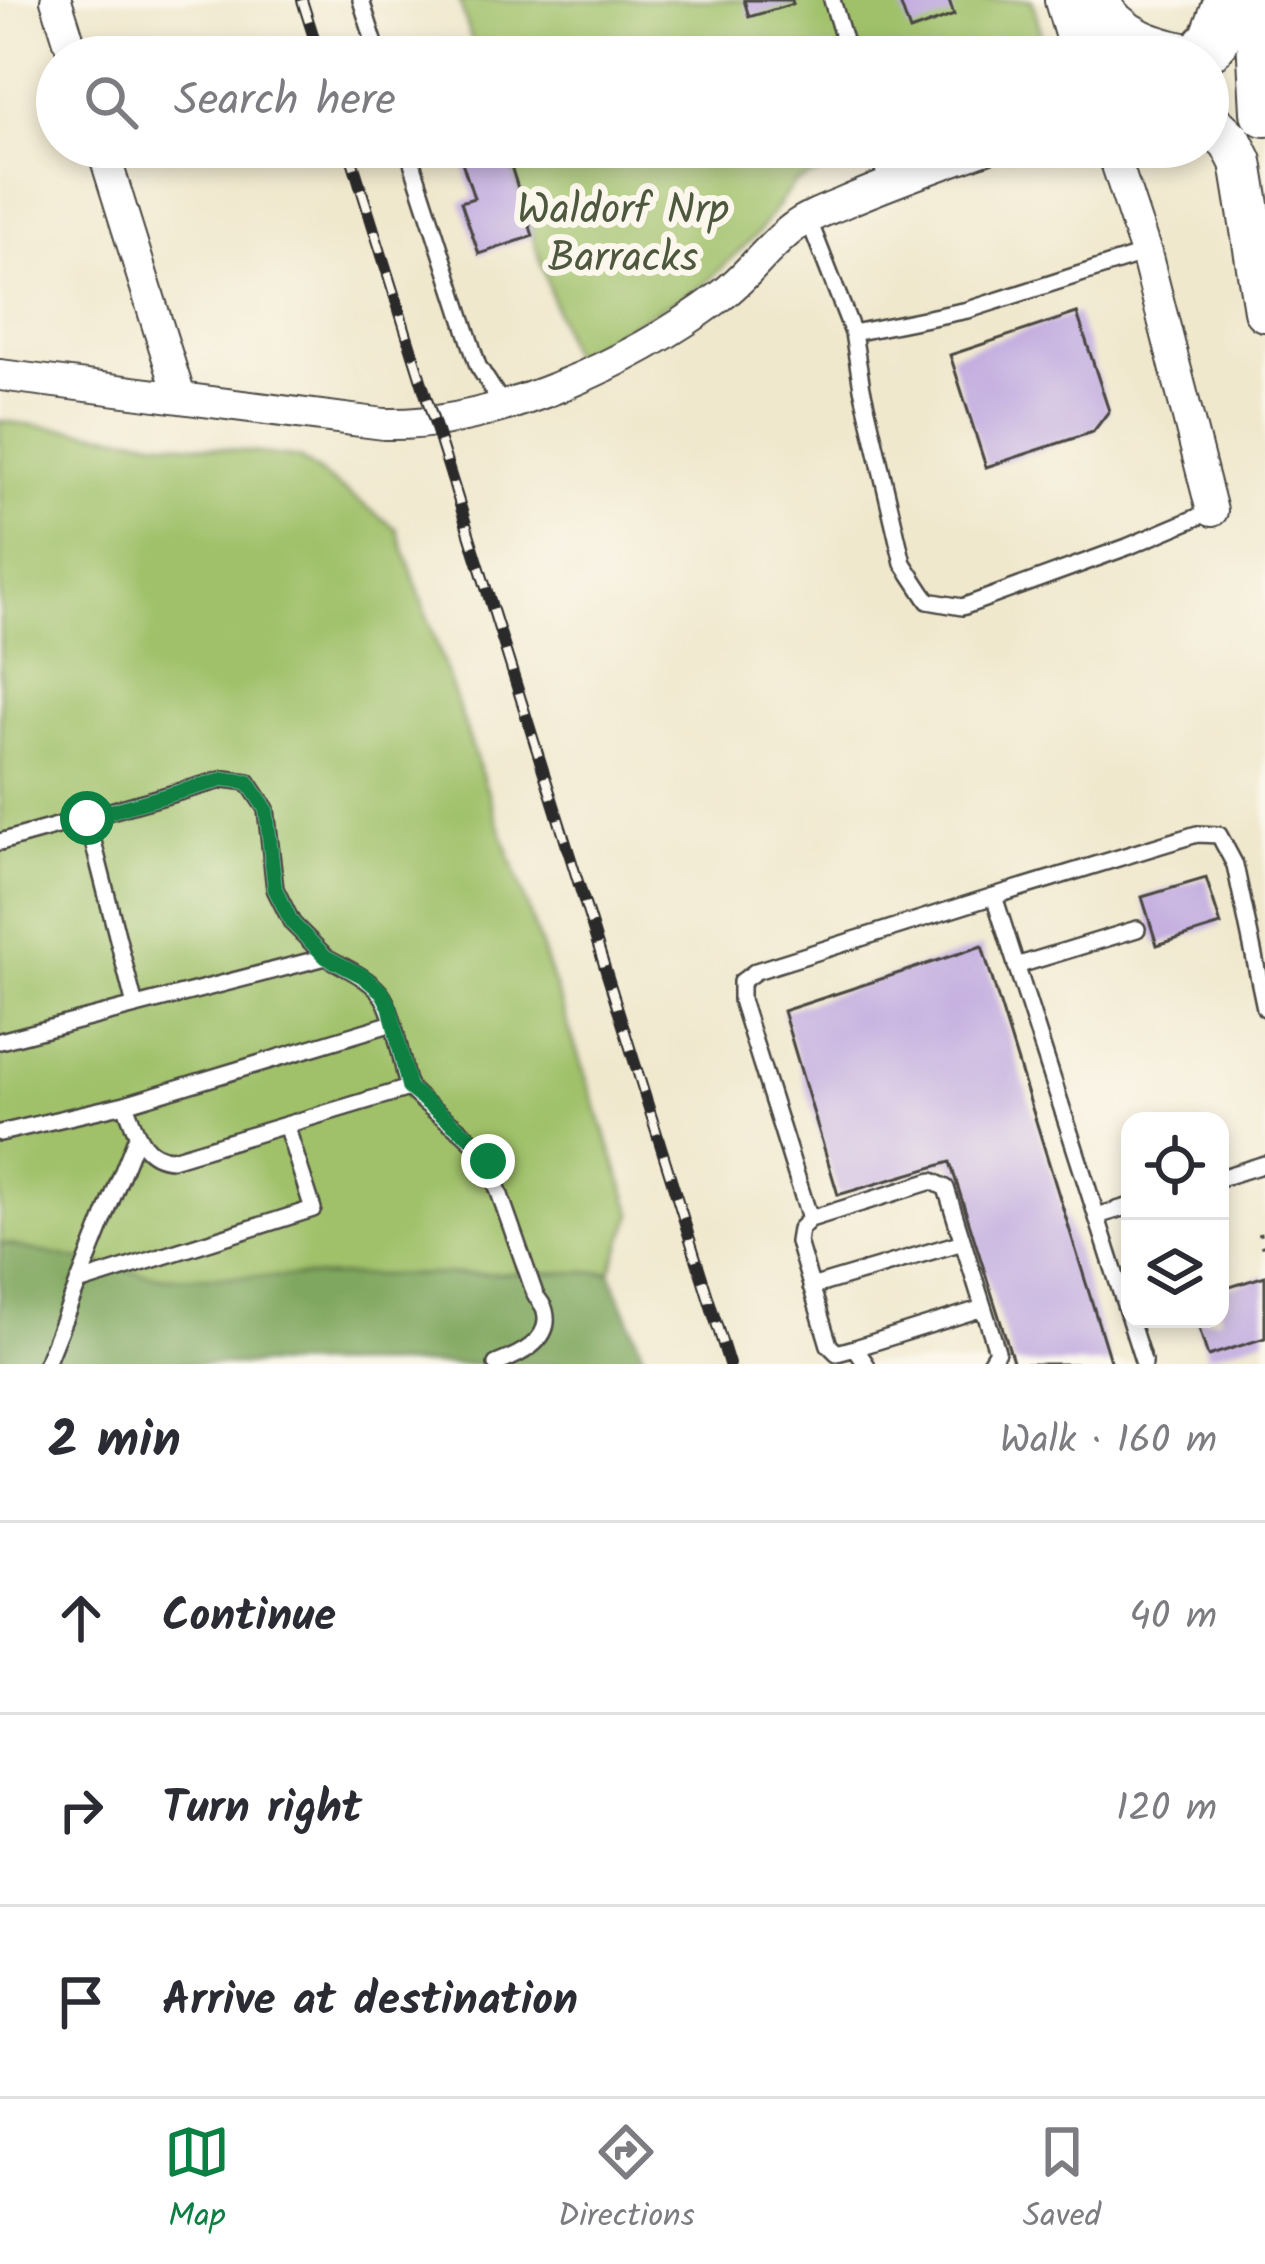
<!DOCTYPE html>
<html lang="en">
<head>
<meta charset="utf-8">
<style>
	:root { --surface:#fff; --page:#f7f7f7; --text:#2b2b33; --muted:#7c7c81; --line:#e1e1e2; --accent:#0b8043 }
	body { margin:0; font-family:Kalam,sans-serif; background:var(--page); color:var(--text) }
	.controls { position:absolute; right:36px; bottom:36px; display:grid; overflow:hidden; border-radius:24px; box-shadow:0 6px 18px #0003 }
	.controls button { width:108px; height:108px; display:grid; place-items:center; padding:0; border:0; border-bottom:3px solid var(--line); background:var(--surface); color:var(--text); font:60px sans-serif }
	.stop { position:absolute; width:36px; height:36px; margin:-27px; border:9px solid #0b8043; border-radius:50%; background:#fff }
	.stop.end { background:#0b8043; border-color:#fff; box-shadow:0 3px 12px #0008 }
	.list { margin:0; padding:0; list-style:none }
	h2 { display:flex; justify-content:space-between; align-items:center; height:156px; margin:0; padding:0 48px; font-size:51px }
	h2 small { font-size:39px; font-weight:400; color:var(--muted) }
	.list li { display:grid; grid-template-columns:78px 1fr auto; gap:36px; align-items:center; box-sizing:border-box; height:192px; padding:0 48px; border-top:3px solid var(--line) }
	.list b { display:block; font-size:45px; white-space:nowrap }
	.list em { font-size:39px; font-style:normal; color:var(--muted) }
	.icon { flex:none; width:66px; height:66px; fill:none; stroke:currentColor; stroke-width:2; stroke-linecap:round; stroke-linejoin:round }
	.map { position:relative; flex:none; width:1265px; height:1364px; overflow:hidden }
	.search { position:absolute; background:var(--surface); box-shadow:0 6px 18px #0003; left:36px; right:36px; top:36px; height:132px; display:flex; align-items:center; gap:30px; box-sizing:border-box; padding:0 42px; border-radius:66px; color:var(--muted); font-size:45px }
	.sheet { height:732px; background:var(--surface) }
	nav { display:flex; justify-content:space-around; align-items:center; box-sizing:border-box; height:168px; border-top:3px solid var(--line); background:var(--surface); font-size:33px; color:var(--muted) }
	nav a { display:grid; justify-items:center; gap:6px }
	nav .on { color:var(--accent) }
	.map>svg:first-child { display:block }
	.green { fill:#a0c16a; stroke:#66764a; stroke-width:3 }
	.forest { fill:#80a75e; stroke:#566944; stroke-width:3 }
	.building { fill:#c0a9df }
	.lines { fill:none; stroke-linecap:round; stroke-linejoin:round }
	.service-casing { stroke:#494743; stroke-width:20 }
	.minor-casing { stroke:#494743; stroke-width:34 }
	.secondary-casing { stroke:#494743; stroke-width:46 }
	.trunk-casing { stroke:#494743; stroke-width:52 }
	.path { stroke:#494743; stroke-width:4.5; stroke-dasharray:3 9; stroke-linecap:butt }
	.service { stroke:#fff; stroke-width:15 }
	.minor { stroke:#fff; stroke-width:30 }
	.secondary { stroke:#fff; stroke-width:42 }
	.trunk { stroke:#fff; stroke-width:48 }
	.rail-casing { stroke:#2b2b2b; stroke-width:12 }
	.rail { stroke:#fbf7ec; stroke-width:8; stroke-dasharray:22; stroke-linecap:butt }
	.route { stroke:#0b8043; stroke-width:15 }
	.labels { text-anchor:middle; stroke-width:12; stroke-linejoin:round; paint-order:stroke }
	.park-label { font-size:42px; fill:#4e583e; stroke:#fbf7ec }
</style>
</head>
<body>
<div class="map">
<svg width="1265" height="1364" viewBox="0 0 1265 1364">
	<rect width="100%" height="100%" fill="#fbf7ec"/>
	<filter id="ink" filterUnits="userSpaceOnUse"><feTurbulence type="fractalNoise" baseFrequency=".00833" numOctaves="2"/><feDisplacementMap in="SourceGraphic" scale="24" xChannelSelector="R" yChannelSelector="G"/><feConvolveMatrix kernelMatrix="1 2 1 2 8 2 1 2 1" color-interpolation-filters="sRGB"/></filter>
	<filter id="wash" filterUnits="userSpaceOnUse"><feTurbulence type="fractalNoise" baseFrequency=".004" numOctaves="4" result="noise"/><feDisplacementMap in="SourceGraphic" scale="48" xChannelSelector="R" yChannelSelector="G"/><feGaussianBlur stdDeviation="2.7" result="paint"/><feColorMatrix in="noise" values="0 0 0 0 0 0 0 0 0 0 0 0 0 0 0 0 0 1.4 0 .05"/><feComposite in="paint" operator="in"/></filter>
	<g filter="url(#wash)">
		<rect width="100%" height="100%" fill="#f0e8cd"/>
		<path class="green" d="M459,0H1032L1048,57H477Z
			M505,147H888L794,183L758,233L704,285L570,356Z
			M0,421L299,458L397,529L633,1214L610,1272L163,1279L0,1243Z"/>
		<path class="forest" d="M0,1243L163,1278L610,1272L647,1364H0Z"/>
		<g id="blocks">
			<path class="building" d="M744,0H792L793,4L749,17Z
				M899,0H949L954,15L910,31Z
				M457,147H505L533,236L479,254L461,202L474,198Z
				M1077,313L1109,411L1093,432L986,467L950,355Z
				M1206,878L1221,925L1157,945L1142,897Z
				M982,946L1111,1364H1014L950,1162L838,1195L783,1011Z
				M1265,1276V1338L1208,1356L1196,1319H1220V1290Z"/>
		</g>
	</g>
	<g filter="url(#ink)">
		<use href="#blocks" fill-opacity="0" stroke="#494743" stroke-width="3"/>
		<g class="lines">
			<g class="service-casing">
				<path id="service" d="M361,0L379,57
					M832,0L849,57
					M407,147L478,366L503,405
					M876,147L888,184
					M808,218L853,333L968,310L1146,253
					M853,333L862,388L903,563L928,601L962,607L1127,547L1212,511
					M87,818L135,1006
					M0,842L225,779L248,782L266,809L275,889L292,923L326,957
					M1016,966L1137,929
					M0,1041L326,957C387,989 386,990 401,1056C404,1067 405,1083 412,1091C437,1117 469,1130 488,1161L535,1294C538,1300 544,1305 545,1311C553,1341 517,1356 496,1364
					M125,1104L393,1023
					M0,1133L125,1104C135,1129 141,1158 172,1159L409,1088
					M1220,1178L1265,1164
					M1097,1216L1130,1206
					M810,1219L800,1229L798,1242L829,1345L837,1353L855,1348L866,1364
					M78,1283L313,1209L286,1125
					M811,1287L963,1242
					M855,1348L983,1308
					M46,1364L137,1136
					M989,1364L997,1351L946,1188L932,1181L810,1219L741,1000V982L756,971L994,896
					M1144,1364L994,896L1197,834L1219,835L1235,865L1265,1008"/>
			</g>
			<g class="minor-casing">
				<path id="minor" d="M56,0L74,57
					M102,147L180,397
					M1111,147L1146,253L1212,511
					M0,375L384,424C494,427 633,362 721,296C748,276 767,247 794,227C808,216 827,210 843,203C891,182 940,165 989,147"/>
			</g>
			<g class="secondary-casing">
				<path id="secondary" d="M1066,0L1083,57
					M1096,0C1119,40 1155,49 1197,57
					M1208,120L1231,142L1241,162L1265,310"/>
			</g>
			<g class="trunk-casing">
				<path id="trunk" d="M1259,0L1265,112
					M1198,57L1214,40L1229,0"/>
			</g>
			<path class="path" d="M1259,1233L1265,1255"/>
			<use href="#service" class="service"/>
			<use href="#minor" class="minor"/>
			<use href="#secondary" class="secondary"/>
			<use href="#trunk" class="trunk"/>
			<g class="rail-casing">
				<path id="rail" d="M302,0L320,57
					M348,147L729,1364"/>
			</g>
			<use href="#rail" class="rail"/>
		</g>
	</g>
	<g class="lines" filter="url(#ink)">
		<path class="route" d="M87,818L225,779L248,782L266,809L275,889L292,923L326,957L363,976L382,992L390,1007L409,1088L478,1144L488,1161"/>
	</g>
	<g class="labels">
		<g class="park-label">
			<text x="623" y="223">Waldorf Nrp<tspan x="623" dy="48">Barracks</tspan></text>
		</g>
	</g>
</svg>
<div class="controls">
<button><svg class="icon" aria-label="locate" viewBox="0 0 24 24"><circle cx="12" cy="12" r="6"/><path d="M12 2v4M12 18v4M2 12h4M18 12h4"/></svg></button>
<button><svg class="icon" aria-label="layers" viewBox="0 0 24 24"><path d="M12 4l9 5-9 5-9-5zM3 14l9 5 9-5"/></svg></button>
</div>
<div class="stop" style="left:87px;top:818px"></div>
<div class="stop end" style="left:488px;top:1161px"></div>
<div class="search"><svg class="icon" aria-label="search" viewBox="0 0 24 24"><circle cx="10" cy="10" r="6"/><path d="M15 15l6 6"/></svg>Search here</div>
</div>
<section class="sheet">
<h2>2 min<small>Walk · 160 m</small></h2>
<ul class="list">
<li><svg class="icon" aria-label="ahead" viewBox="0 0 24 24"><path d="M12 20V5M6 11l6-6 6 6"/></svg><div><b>Continue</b></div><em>40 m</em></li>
<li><svg class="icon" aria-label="right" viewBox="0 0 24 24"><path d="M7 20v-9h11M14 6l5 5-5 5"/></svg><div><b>Turn right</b></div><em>120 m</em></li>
<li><svg class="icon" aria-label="arrive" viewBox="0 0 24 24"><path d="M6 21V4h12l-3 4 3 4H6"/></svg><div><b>Arrive at destination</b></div></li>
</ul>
</section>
<nav>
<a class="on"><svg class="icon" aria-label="map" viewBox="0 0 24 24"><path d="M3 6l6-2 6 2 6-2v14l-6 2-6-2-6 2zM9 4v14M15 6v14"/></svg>Map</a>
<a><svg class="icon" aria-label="directions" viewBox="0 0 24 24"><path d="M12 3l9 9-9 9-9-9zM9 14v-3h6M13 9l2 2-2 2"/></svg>Directions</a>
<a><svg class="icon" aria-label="saved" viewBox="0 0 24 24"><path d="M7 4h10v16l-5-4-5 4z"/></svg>Saved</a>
</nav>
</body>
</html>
